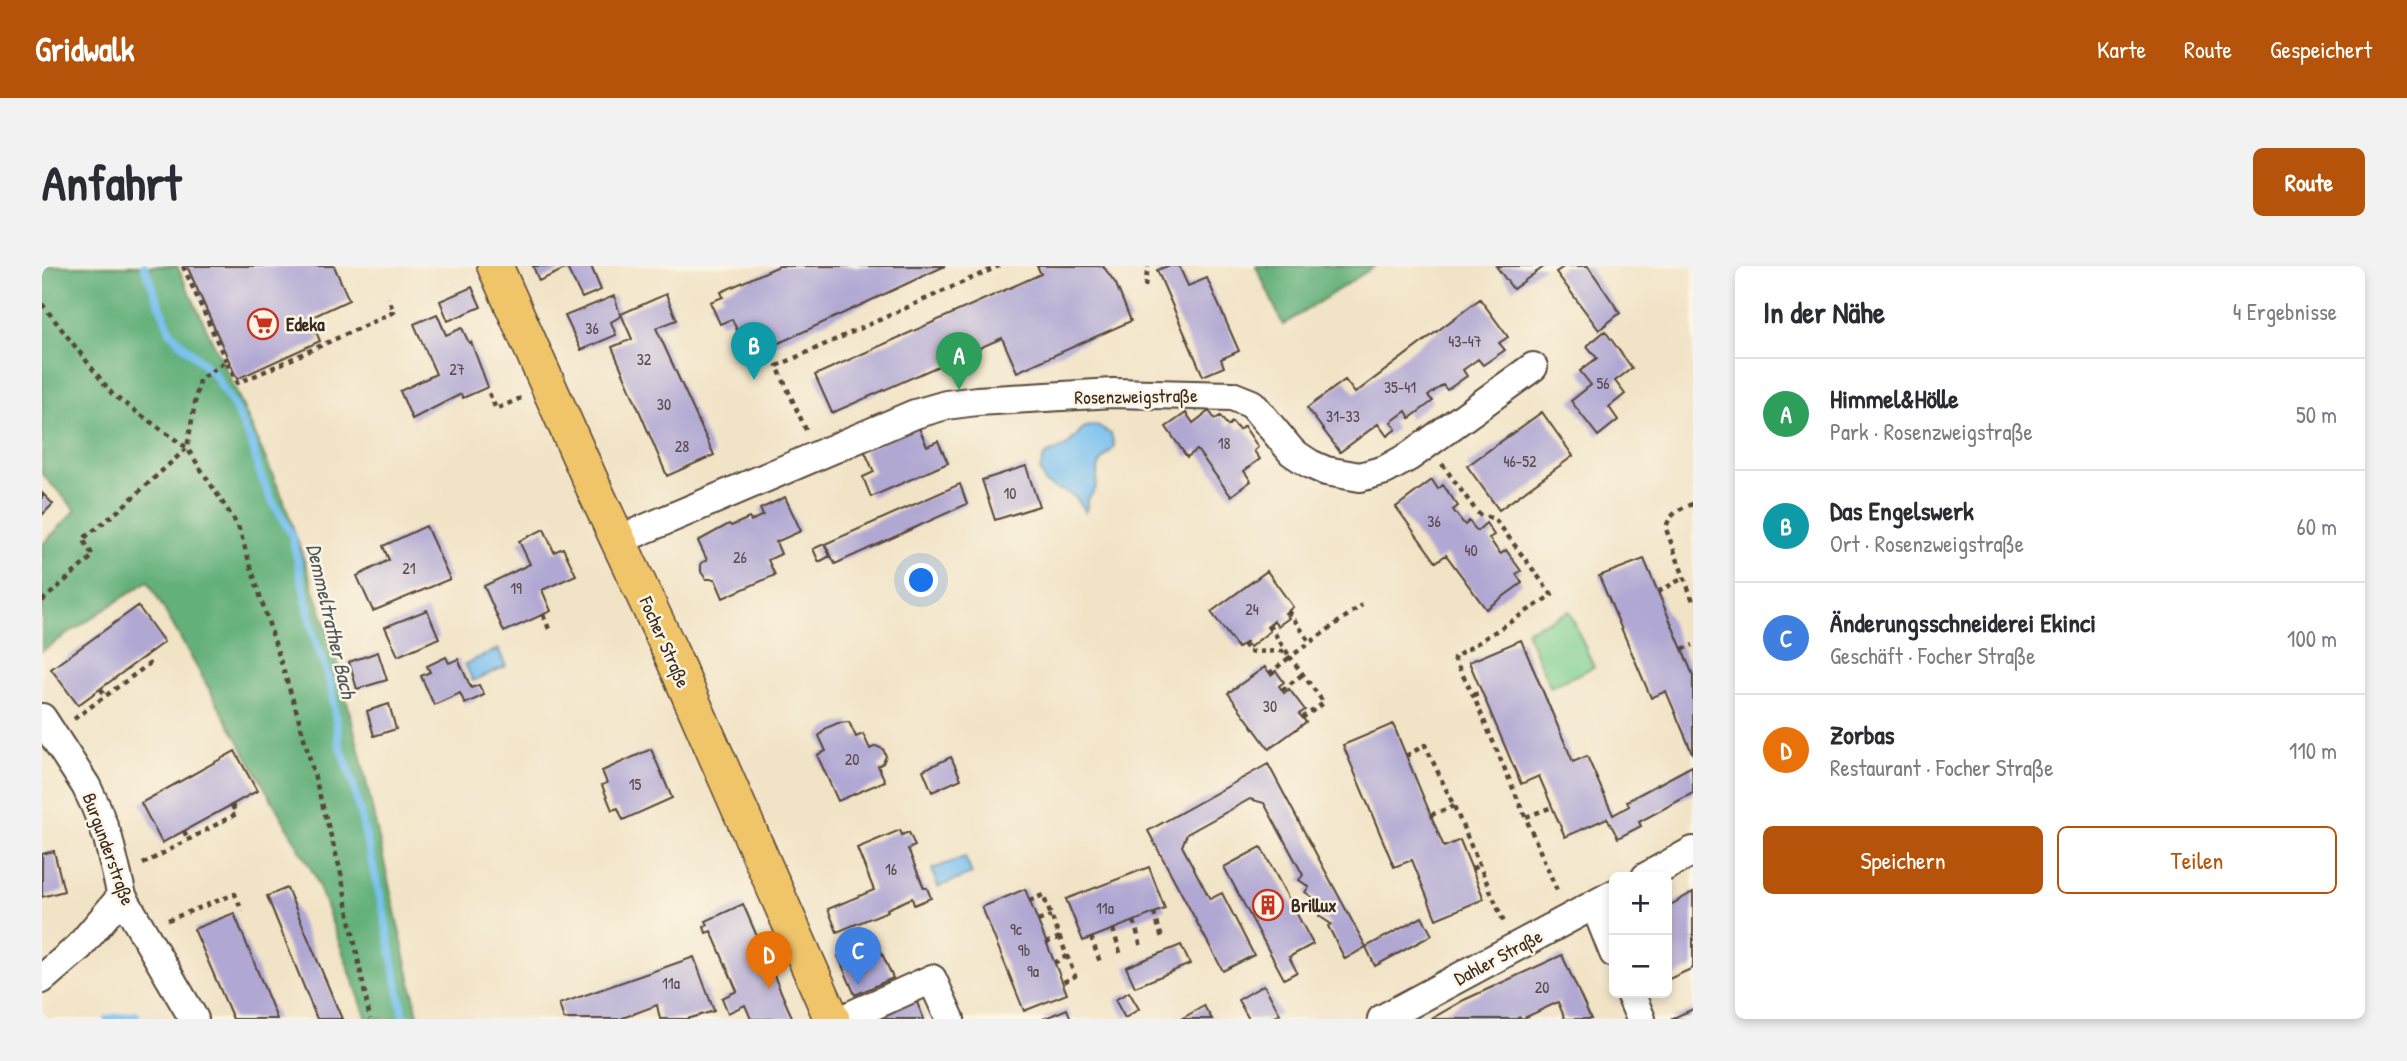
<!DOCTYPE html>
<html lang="de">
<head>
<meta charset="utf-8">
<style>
	:root { --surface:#fff; --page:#f2f2f3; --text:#2b2b33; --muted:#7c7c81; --line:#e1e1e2; --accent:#b45309 }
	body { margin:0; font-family:"Patrick Hand",sans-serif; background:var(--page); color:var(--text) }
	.controls { position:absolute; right:21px; bottom:21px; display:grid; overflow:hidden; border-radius:10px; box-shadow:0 4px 10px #0003 }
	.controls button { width:63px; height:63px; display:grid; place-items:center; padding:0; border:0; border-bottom:2px solid var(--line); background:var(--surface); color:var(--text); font:35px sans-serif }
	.you { position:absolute; left:880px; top:315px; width:24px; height:24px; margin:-18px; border:5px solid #fff; border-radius:50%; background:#1a73e8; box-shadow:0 0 0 10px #1a73e833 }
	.badge { display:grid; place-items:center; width:46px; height:46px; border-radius:50%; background:var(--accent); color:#fff; font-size:23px; font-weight:700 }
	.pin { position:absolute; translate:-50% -58px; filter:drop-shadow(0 2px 4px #0008) }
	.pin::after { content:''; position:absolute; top:37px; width:24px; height:21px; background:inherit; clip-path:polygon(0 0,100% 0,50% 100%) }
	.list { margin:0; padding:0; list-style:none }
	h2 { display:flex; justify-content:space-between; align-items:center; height:91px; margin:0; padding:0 28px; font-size:30px }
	h2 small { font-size:23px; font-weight:400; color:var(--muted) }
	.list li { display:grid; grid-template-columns:46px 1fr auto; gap:21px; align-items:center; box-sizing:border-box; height:112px; padding:0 28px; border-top:2px solid var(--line) }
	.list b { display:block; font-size:26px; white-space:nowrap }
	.list p { margin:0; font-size:23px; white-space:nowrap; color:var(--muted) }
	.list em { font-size:23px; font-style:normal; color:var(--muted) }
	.actions { display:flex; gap:14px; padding:21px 28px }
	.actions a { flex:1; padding:16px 0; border:2px solid var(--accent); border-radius:10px; text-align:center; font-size:24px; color:var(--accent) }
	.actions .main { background:var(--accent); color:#fff }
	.map { position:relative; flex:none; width:1651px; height:753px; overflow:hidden; border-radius:10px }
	header { display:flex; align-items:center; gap:42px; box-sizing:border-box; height:98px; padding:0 35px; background:var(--accent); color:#fff }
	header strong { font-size:33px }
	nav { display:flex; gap:38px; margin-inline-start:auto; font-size:24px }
	.intro { display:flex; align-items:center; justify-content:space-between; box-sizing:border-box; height:168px; padding:0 42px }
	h1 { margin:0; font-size:49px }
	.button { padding:18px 32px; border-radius:10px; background:var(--accent); color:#fff; font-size:24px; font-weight:700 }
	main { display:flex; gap:42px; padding:0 42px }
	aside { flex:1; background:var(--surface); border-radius:10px; box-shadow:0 4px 10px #0003 }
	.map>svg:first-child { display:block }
	.green { fill:#7acd8f; stroke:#5a7c56; stroke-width:2 }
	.forest { fill:#63b07a; stroke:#4f6d4c; stroke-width:2 }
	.water { fill:#78c0f0; stroke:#5a7587; stroke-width:2 }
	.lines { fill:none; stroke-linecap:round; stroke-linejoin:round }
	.stream { stroke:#78c0f0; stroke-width:8 }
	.building { fill:#b0a7d3 }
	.minor-casing { stroke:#564637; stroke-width:32 }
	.major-casing { stroke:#564637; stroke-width:38 }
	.path { stroke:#564637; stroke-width:4.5; stroke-dasharray:5 5; stroke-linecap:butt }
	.minor { stroke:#fff; stroke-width:28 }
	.major { stroke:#f0c469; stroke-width:35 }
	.labels { text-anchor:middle; stroke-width:5; stroke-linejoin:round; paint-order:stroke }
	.number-label { font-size:16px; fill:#58494b }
	.poi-label { font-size:19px; font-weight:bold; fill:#3b2a1e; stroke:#fcf5e5; text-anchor:start }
	.street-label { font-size:19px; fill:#3b2a1e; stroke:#fcf5e5 }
	.water-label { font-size:21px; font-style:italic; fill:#4d575d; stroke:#fcf5e5 }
</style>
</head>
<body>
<header>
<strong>Gridwalk</strong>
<nav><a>Karte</a><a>Route</a><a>Gespeichert</a></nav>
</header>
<div class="intro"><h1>Anfahrt</h1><a class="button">Route</a></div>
<main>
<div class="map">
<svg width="1651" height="753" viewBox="0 0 1651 753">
	<rect width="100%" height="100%" fill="#fcf5e5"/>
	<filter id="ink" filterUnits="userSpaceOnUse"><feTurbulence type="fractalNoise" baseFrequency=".0143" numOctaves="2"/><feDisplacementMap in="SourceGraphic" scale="14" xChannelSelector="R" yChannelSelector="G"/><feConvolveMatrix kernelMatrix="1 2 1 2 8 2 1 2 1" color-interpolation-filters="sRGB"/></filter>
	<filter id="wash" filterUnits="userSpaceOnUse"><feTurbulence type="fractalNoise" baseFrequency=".00686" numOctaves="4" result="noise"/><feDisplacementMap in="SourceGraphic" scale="28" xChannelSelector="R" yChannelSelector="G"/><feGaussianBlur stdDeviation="1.57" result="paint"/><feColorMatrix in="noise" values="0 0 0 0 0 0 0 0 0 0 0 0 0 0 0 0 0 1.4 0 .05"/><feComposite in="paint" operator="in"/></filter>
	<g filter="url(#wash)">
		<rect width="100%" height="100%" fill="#f1e3c6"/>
		<path class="green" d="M1527,345L1552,401L1508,421L1484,365Z"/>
		<path class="forest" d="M0,0H135L193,123L242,235L292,383L318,488L377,753H325L273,610L106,315L0,385V279L34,244L0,208Z
			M1214,0H1333L1241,59Z"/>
		<path class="water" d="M1053,159L1069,168L1072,180C1068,188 1058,192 1056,203C1052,222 1060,216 1045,234V242L1043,246C1030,221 1025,230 1003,217L998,204L1002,190L1026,179L1041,162Z
			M456,383L464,400L431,415L423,398Z
			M923,591L930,608L896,621L890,603Z"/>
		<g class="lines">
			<path class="stream" d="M102,0L129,67L172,108L194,144L210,178L217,205L228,231L250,269L272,371L289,419L297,477L310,514L340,638L362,753
				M66,753L94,749"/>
		</g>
		<g id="blocks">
			<path class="building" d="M145,0H292L307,34L268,52L278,75L195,113Z
				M491,0H549L559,24L540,32L525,2L497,15Z
				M737,0H903L707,91L690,53L678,58L668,36L681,31L679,26Z
				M995,0H1061L1074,18L1089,55L975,106L960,72L790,147L773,109L999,8Z
				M1126,0H1137L1146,20L1165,12L1197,85L1179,93L1182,101L1161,110L1115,4Z
				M1454,0H1503L1471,23Z
				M1523,0H1546L1578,47L1557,64L1514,6Z
				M430,21L439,41L406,55L398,35Z
				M624,28L635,54L614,62L672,189L625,210L570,81L590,73L579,48Z
				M572,30L579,50L569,56L574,69L539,84L523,50Z
				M1438,33L1466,71L1457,77L1463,84L1441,99L1436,93L1421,104L1425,110L1405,124L1401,119L1386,130L1391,135L1368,152L1364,145L1349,156L1354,163L1345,170L1336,158L1298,186L1265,142L1303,114L1313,127Z
				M395,48L404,69L420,62L427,77L429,76L446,121L421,132L419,128L370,153L358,125L394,108L372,58Z
				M1563,65L1590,102L1573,115L1583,128L1567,141L1576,154L1556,170L1529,135L1549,119L1538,105L1555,92L1545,80Z
				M1167,145L1173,153L1178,150L1186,160L1190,156L1197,164L1202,160L1216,181L1212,185L1218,193L1202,205L1209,215L1189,230L1155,184L1145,191L1124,161L1144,147L1151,157Z
				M1500,146L1531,190L1457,244L1425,200Z
				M876,160L885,180L896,175L906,197L829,231L821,211L832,206L822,184Z
				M984,200L997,240L953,254L940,214Z
				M1390,214L1396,223L1401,219L1416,240L1411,244L1423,259L1427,255L1435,265L1444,257L1452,269L1447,272L1456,285L1459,288L1464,284L1479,305L1474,308L1480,317L1444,343L1404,289L1394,296L1354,241Z
				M918,218L925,238L793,298L783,278Z
				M0,227L11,238L0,249Z
				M743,231L759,265L734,276L739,288L726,294L733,309L681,332L673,313H664L659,306V297L665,294L656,275L687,258L689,260L707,252L709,255L721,249L718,243Z
				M384,260L408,313L331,345L315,310L347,294L341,280Z
				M502,263L512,286L521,282L534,309L500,324L509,345L462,366L442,320L488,298L477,275Z
				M782,278L788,290L777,296L771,283Z
				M1602,293L1651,409V489L1624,425L1609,432L1557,310Z
				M1225,305L1251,341L1243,347L1247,352L1236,360L1232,355L1225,361L1228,365L1208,381L1204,376L1196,382L1169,346Z
				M96,340L122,376L36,439L9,403Z
				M385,344L397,372L356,390L343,361Z
				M1479,374L1531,496L1545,490L1571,549L1587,540L1585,535L1650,500L1651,527L1597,556L1599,560L1576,572L1565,552L1523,571L1497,510L1479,518L1427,396Z
				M336,386L345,414L315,423L307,396Z
				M404,391L407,397L416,393L429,422L437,419L442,429L423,438L418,427L392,439L379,410L388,406L385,400Z
				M1223,401L1229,409L1234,405L1242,416L1237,420L1242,427L1247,423L1263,444L1257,448L1264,456L1227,483L1186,427Z
				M347,438L354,463L332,470L325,445Z
				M807,456L814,471L821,468L828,483L834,480L841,483L844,490L841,497L836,500L843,515L796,535L775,489L784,485L777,470L784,462L796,457Z
				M1351,458L1402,581L1418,574L1442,633L1394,653L1370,594L1352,601L1301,479Z
				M609,483L630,532L581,554L576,542L570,544L560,519L565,517L560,505Z
				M193,485L215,525L120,577L99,537Z
				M909,491L919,513L890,526L881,504Z
				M1226,498L1324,681L1380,651L1390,669L1333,700L1324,681L1303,693L1286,660L1289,658L1277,650L1279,646L1271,638L1273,633L1263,626L1267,621L1257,614L1261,609L1222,537L1208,533L1145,568L1140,580L1168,633L1180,627L1212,689L1181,705L1106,565Z
				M858,564L860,569L867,566L873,580L866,583L882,622H885L889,632L872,639L870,632L845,643L846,645L795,666L786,643L832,624L815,582Z
				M1219,581L1271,678L1247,691L1255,706L1242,713L1182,601Z
				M12,585L22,625L0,631V588Z
				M1107,601L1123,643L1041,675L1024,633Z
				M245,622L300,753H275L225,630Z
				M983,623L1025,728L982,745L940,641Z
				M1651,626V702L1625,714V641Z
				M701,638L746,742L751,753H709L703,739L686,747L680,732L695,725L669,665L664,667L662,661L666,659L664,655Z
				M192,647L235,753H191L152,663Z
				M834,674L851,712L813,729L796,690Z
				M1139,679L1148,698L1093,721L1084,701Z
				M1520,689L1549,753H1523L1516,736L1480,753L1478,751L1474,753H1389L1422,734Z
				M652,691L672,745L645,753H618L615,739L578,753H522L517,738Z
				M1222,719L1238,748L1228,753H1207L1196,734Z
				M1087,726L1097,743L1083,752L1073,734Z
				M873,732L882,753H823Z
				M1162,740L1170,753H1139Z
				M1025,743L1029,753H1001Z
				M1651,743V753H1629Z"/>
		</g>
	</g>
	<g filter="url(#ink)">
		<use href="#blocks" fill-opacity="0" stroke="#564637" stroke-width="2"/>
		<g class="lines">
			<g class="minor-casing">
				<path id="minor" d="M577,274L873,148L904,139L935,135L1071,127L1190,130L1210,138L1250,186L1268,198L1284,205L1318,211L1343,204L1368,190L1491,101
					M0,452L44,520L53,539L66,572L80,630L152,753
					M1604,611L1651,585
					M1553,639L1572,687
					M0,713L37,681L80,630
					M1588,727L1599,753
					M801,753L890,713L908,753
					M1340,753L1572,628"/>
			</g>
			<g class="major-casing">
				<path id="major" d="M453,0L554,227L628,385L790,753"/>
			</g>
			<path class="path" d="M141,0L184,95
				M1103,21L1106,0
				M0,38L71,129L145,182L196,260L256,450L298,603L328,753
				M447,127L454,143L479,132
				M764,164L735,100L957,0
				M1400,198L1435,246L1438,249L1453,253L1510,329L1412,392L1431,429L1516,627
				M1651,238C1638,242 1626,249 1624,263L1651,335
				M1616,326L1641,312
				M0,335L51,290L41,273L77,244L145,182L157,114L184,95L195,117L217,108L352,46L346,32
				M1246,345L1268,376
				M501,349L507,363
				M1227,359L1248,391L1228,407
				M1201,378L1207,386L1242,385
				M1640,383L1651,379
				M59,423L63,430
				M1240,424L1261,408
				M1431,429L1440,426
				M1260,452L1282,437L1248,391L1320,339
				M32,453L107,398L102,391
				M1364,490L1383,479L1412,540L1463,659
				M1389,549L1412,540
				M1484,551L1510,541
				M142,565L146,573
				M101,598L194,548L190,539
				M1430,603L1437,599
				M987,635L1001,629L1033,710L1020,717
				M1112,647L1120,672
				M126,654L193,628L200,645
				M996,655L1009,650
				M1092,655L1099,681
				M1071,663L1079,690
				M1049,671L1059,699
				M1004,677L1018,671
				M1012,697L1025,690"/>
			<use href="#minor" class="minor"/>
			<use href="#major" class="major"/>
		</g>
	</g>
	<defs>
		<g id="supermarket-ring" transform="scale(1.575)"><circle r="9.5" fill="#fcf5e5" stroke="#c8321e" stroke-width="1.5"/><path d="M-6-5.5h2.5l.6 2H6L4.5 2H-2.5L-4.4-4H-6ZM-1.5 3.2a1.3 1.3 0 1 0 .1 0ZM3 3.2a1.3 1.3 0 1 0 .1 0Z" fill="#c8321e"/></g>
		<g id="building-ring" transform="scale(1.575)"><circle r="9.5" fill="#fcf5e5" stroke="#c8321e" stroke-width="1.5"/><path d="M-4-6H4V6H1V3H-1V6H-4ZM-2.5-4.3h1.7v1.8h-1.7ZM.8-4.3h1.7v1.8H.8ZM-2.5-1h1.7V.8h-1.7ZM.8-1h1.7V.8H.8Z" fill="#c8321e"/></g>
	</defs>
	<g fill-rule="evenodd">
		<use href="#supermarket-ring" x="221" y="58"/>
		<use href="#building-ring" x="1226" y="639"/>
	</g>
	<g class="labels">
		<g class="number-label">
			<text x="550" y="68">36</text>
			<text x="1423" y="81">43-47</text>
			<text x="602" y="99">32</text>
			<text x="415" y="109">27</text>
			<text x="1561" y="123">56</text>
			<text x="1358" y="127">35-41</text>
			<text x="622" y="144">30</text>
			<text x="1301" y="156">31-33</text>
			<text x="1182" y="183">18</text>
			<text x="640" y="186">28</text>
			<text x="1478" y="201">46-52</text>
			<text x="968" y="233">10</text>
			<text x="1392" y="261">36</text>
			<text x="1429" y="290">40</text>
			<text x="698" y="297">26</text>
			<text x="367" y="308">21</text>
			<text x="474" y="328">19</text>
			<text x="1210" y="349">24</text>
			<text x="1228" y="446">30</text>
			<text x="810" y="499">20</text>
			<text x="593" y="524">15</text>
			<text x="849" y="609">16</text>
			<text x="1063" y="648">11a</text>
			<text x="974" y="669">9c</text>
			<text x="982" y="690">9b</text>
			<text x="991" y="711">9a</text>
			<text x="629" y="723">11a</text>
			<text x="1500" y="727">20</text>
		</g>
		<g class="poi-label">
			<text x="244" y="65">Edeka</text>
			<text x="1249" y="646">Brillux</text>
		</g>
		<g class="street-label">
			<text transform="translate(1094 130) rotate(-1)" y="7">Rosenzweigstraße</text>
			<text transform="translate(623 376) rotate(66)" y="7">Focher Straße</text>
			<text transform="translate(67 583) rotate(70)" y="7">Burgunderstraße</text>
			<text transform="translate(1456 691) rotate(-28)" y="7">Dahler Straße</text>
		</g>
		<g class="water-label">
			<text transform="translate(289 355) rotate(77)" y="7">Demmeltrather Bach</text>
		</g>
	</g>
</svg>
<div class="controls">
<button>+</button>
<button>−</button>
</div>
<div class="you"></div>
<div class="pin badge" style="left:917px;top:124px;background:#2e9e5b">A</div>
<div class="pin badge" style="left:712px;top:114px;background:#0f9aa8">B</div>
<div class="pin badge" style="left:816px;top:719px;background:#3f7fe0">C</div>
<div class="pin badge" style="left:727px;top:723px;background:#e8710a">D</div>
</div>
<aside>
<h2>In der Nähe<small>4 Ergebnisse</small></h2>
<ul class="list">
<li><span class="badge" style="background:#2e9e5b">A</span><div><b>Himmel&amp;Hölle</b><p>Park · Rosenzweigstraße</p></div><em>50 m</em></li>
<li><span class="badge" style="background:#0f9aa8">B</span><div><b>Das Engelswerk</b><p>Ort · Rosenzweigstraße</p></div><em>60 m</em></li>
<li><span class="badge" style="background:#3f7fe0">C</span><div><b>Änderungsschneiderei Ekinci</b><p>Geschäft · Focher Straße</p></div><em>100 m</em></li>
<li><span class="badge" style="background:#e8710a">D</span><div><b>Zorbas</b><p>Restaurant · Focher Straße</p></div><em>110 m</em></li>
</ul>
<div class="actions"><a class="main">Speichern</a><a>Teilen</a></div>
</aside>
</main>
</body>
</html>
